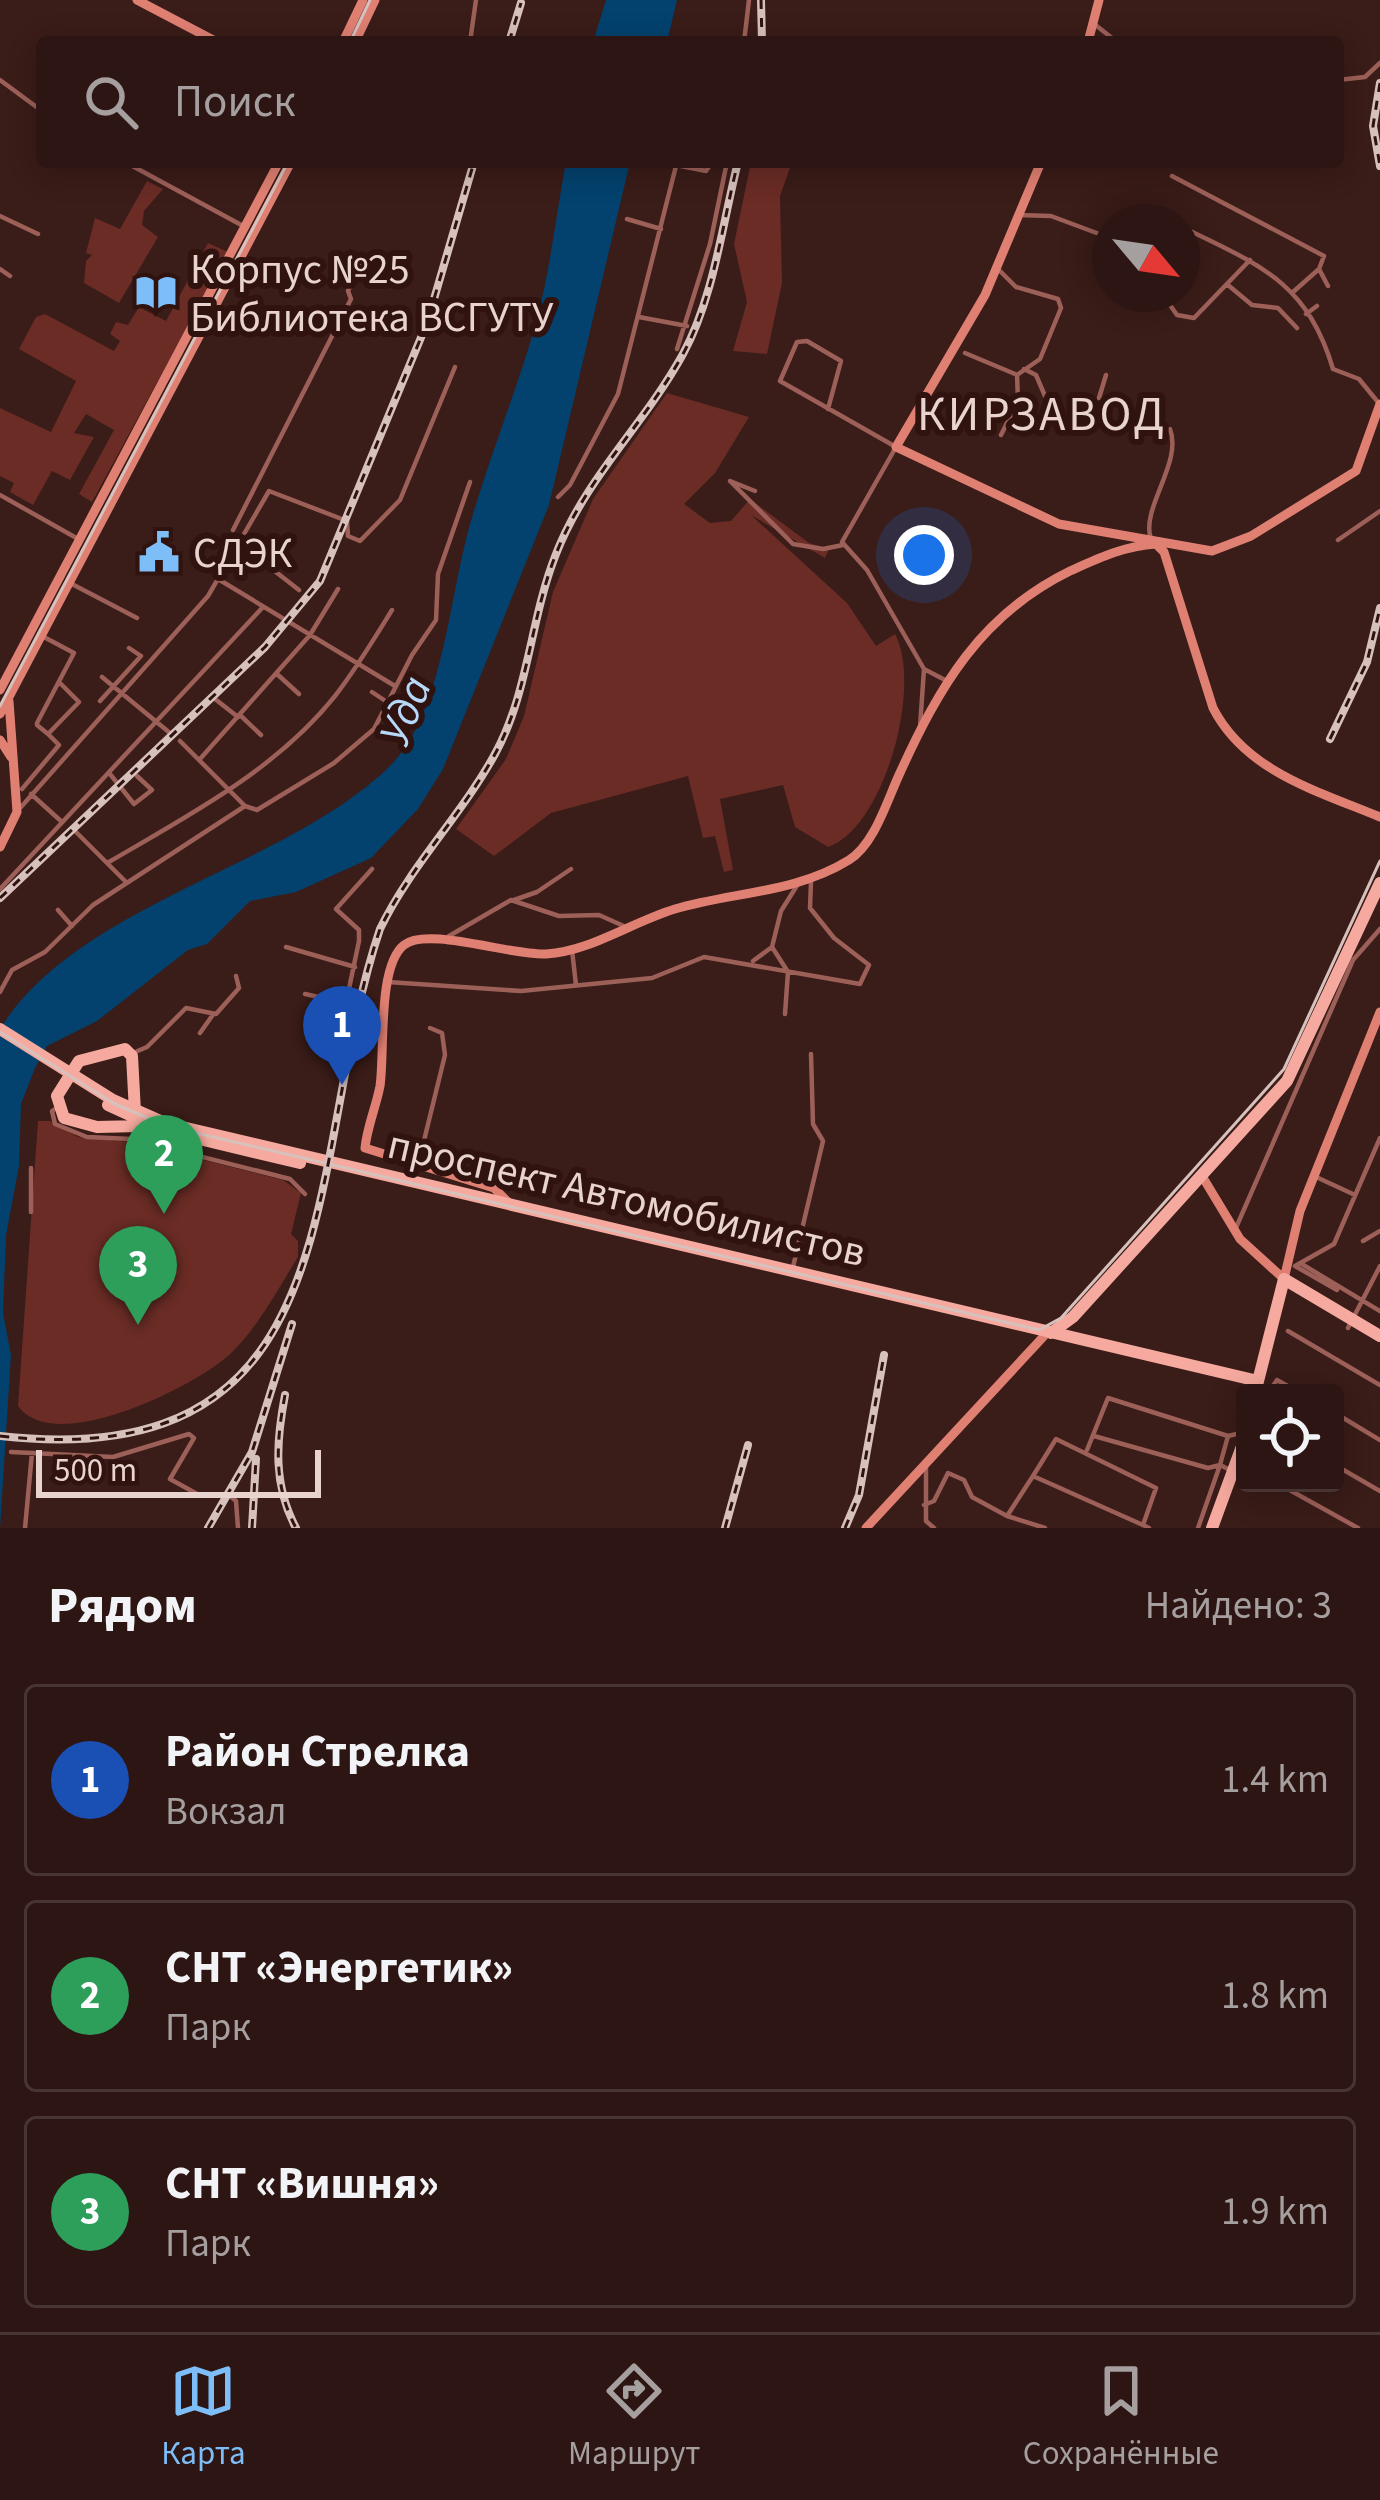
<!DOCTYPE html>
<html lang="ru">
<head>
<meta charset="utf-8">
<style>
	:root { --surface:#2c1512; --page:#341e1b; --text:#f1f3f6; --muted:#a69f9f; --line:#483432; --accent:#7dbef9 }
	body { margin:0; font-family:"Source Sans 3",sans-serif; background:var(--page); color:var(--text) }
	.controls { position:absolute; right:36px; bottom:36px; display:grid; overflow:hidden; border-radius:12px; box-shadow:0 6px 30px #0003 }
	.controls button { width:108px; height:108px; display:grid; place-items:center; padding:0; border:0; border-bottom:3px solid var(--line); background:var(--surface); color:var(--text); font:60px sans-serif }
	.compass { position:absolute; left:1092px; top:204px; width:108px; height:108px; border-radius:50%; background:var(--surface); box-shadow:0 6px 30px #0003; rotate:119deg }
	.scale { position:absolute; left:36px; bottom:30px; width:285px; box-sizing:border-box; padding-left:12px; border:6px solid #e8d3cf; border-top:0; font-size:33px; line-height:42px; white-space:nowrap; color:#e8d3cf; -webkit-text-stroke:9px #30130f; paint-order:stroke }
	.you { position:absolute; left:924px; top:555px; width:42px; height:42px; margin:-30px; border:9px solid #fff; border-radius:50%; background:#1a73e8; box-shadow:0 0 0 18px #1a73e833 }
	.badge { display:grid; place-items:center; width:78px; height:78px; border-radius:50%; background:var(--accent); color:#fff; font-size:39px; font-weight:700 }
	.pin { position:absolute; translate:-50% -99px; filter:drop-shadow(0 3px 6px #0008) }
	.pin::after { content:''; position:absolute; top:63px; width:42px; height:36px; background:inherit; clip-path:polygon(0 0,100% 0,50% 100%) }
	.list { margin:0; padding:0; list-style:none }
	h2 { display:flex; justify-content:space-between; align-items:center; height:156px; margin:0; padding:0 48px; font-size:51px }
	h2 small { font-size:39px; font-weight:400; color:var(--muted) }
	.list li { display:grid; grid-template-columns:78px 1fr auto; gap:36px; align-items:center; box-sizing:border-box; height:192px; margin:0 24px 24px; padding:0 24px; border:3px solid var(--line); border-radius:12px }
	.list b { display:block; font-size:45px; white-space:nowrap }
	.list p { margin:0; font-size:39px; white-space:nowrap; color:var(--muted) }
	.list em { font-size:39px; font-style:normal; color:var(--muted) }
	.icon { flex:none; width:66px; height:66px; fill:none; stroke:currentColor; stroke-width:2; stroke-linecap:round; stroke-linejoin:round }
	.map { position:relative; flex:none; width:1380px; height:1528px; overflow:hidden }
	.search { position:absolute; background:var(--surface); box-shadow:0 6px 30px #0003; left:36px; right:36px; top:36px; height:132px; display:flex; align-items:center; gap:30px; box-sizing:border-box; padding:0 42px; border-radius:12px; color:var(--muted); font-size:45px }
	.sheet { height:804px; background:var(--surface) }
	nav { display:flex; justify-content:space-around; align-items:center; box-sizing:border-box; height:168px; border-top:3px solid var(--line); background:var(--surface); font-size:33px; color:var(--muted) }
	nav a { display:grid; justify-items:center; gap:6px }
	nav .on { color:var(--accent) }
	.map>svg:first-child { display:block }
	.green { fill:#6a2c25 }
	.water { fill:#03426e }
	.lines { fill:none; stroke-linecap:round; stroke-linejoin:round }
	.street { stroke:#9d6058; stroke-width:4.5 }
	.secondary { stroke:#e08073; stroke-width:9 }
	.primary { stroke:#f6aa9f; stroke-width:12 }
	.tram { stroke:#d7c1bd; stroke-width:3 }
	.rail-casing { stroke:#d7c1bd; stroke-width:8 }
	.rail { stroke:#30130f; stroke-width:3; stroke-dasharray:9; stroke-linecap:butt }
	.labels { text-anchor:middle; stroke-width:12; stroke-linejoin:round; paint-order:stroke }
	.poi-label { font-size:42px; fill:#e8d3cf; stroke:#30130f; text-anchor:start }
	.street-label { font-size:42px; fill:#e8d3cf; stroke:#30130f }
	.water-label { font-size:45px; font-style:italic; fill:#b6d9fa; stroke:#30130f }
	.quarter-label { font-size:48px; letter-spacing:3px; fill:#e8d3cf; stroke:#30130f }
</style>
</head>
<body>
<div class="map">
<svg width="1380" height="1528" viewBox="0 0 1380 1528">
	<rect width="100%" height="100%" fill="#3a1c18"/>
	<path class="green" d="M751,162L791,165L780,196L782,283L767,354L733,351L747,302L734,244Z
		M147,181L163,189L144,211L142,225L158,237L119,303L84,283L86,261L92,255L86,253L95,218L120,229Z
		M208,243L228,252L92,502L79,494L114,430L86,414L74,433L94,437L70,480L52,471L33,505L10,492L14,483L0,476V408L51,432L76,381L19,349L36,317L45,314L114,351L120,341L110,334L116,322L128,325L139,307L166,321Z
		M667,393L749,417L715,473L684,504L710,523L731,521L750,499L809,543L829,549L825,558L751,515L847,603L876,646L895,634C923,686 884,828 828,847L795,827L783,785L720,799L733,870L724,872L715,836L703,838L688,776L551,813L494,856L456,829L506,759L524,716L553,592L593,499Z
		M38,1121H50L78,1137L131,1142L283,1180L301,1193L291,1234L298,1241V1257C278,1289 256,1331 228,1356C190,1389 54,1456 18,1406Z"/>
	<path class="water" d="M606,0H677L667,42H593Z
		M566,162H630L549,505L443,769L418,809L371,858L296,892L250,901L207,944L188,950L97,1021L47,1046L35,1068L21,1104L19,1166L6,1235L3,1313L11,1355L0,1528V1029C78,904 282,869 388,768C444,715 449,594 471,521C490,455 517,390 536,323C550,271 556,215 566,162Z"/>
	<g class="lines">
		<path class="street" d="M1093,23L1117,42
			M470,42L476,0
			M744,42L749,0
			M0,80L42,111
			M1338,80L1365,77L1380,63
			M125,162L245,227
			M676,165L706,171L712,162
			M1172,176L1324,256L1319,269L1293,292
			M1155,214L1172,222
			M1018,215L1051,216L1110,238
			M0,216L38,234
			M627,219L661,229
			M1182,227C1260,265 1307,282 1333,369L1359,379L1377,401
			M1182,242L1189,230
			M996,267L1016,287L1058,299L1061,308L1040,359L1017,375L1018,401L1001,435
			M0,269L10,276
			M1319,269L1328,286
			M1228,285L1252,305L1278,308L1297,328
			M1170,305L1177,315L1194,318L1250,260
			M1306,314L1317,306
			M639,317L687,326
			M677,349L710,244L727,162
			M965,353L1015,374
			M1024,369L1036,375L1045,396
			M1099,398L1106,375
			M828,409L841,361L807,341L797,342L780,381L896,447L842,542L867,570L924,669L920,727
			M755,491L730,481L793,544L823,549L843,545
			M0,495L80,540
			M558,497L570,485L618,394L677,162
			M233,530L351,299L348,291L359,265
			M1151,539C1140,509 1183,463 1170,429
			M1338,540L1380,511
			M240,544L299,590
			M218,579L395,686
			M70,583L137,618
			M42,636L74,653L37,723V725L48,734L79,702L59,682
			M924,669L945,680
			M277,674L299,694
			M102,677L170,733
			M372,692L387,702
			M215,699L238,717
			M100,701L141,656L129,648
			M240,715L261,735
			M180,741L245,806
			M200,759L310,635L338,589
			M110,774L134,804L152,790L137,776
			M22,789L59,745L48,734
			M31,794L62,822
			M21,807L208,596L269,491L347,521L348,536L360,541L400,500L455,367
			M74,830L125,881
			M109,862C189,815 276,770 335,696C356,669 374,639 392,610
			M0,889L263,607
			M514,900L537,892L571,869
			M58,910L72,926
			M449,936L511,900L559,916L599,915L626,927
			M286,947L355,967
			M572,950L576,985
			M753,961L772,947
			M388,982L521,991L652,978L704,957L860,984L869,965L834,938L810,908L811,882
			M0,992L12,970L45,952L93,905L245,806L257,810L334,763L374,729L412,655L436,620L438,574L470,482
			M305,994L346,1003
			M785,1014L788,972L772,947L781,911L798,884
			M200,1033L212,1016
			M133,1053L147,1047L186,1008L216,1014L239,988L236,976
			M323,1056L346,1003L359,941V930L336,909L372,869
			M58,1107L52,1111L55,1124L87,1137L131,1139L290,1179L305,1194
			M419,1161L445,1055L442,1033L430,1028
			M1314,1176L1355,1195
			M31,1212V1168
			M1235,1230L1353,960L1380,929
			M1363,1241L1380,1231
			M1300,1263L1380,1311
			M1295,1266L1334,1244L1380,1138
			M1295,1266L1337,1290
			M793,1267L823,1141L813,1124L811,1054
			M1348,1328L1380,1266
			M1288,1331L1380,1385
			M1268,1393L1277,1380L1300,1393
			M1335,1413L1380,1440
			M1228,1436L1245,1432
			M1087,1450L1108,1398L1228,1436L1220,1465L1208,1468L1094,1436
			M11,1452L113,1457L189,1434L194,1438L170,1479L199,1495H229L236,1501L238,1528
			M926,1462V1521L934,1528
			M1335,1465L1380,1491
			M1277,1483L1358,1528
			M924,1505L934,1501L948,1473L964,1480L972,1497L1007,1516L1033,1476
			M1007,1516L1045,1528
			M1143,1525L1156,1488L1056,1439L1033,1476L1143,1525L1149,1528
			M25,1528L32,1453
			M1198,1528L1220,1465L1230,1470"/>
		<path class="secondary" d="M137,0L217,42
			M343,42L363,0
			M355,42L375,0
			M1088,42L1099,0
			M1041,162L985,295L896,447L1059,524L1212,551L1251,536L1356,471L1380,404
			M1155,543L1164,552L1213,708C1246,772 1318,791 1380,817
			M0,690L279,162
			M0,714L291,162
			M0,740L11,757
			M0,847L17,812L9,701
			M1202,1176L1240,1239L1284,1279L1300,1211L1380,1012
			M510,1204L494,1188L365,1148C367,1127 376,1107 380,1086C385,1053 377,966 404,945C427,926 511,956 546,954C591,951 632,922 675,909C733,892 796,893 849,860C874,845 887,801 899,775C939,687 980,615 1070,571C1099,558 1124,546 1156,544
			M866,1528L1044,1336"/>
		<path class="primary" d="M0,1029L113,1100L165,1123L1258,1381
			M108,1105L165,1131
			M135,1112L132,1056L125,1049L79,1061L57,1096L64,1118L97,1127L140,1126
			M191,1137L300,1163
			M1051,1333L1073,1317L1287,1081L1380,883
			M1255,1393L1284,1279L1380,1336
			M1212,1528L1245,1438"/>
		<path class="tram" d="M350,42L370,0
			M0,706L288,162
			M0,1032L113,1103L166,1126L1039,1330L1061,1318L1284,1069L1380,861"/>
		<g class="rail-casing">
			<path id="rail" d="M761,0L762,42
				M509,42L521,3
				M1380,83L1373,126L1380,166
				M1330,739L1367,662L1380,608
				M0,898L265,647L320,581L427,323L474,162
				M285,1395C276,1442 273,1485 296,1528
				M0,1436C359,1476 301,1164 380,929C411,865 461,816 495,754C529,692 530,619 556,554C586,477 644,425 683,354C714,297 722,225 738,162
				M208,1528L252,1452L292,1324
				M252,1528L256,1459
				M725,1528L748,1445
				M845,1528L859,1495L884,1355"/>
		</g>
		<use href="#rail" class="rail"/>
	</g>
	<defs>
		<g id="library-bare" transform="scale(3.24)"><path d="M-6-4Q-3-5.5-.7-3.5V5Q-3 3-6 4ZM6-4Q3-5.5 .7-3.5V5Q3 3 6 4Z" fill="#7dbef9" stroke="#30130f" stroke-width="2.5" paint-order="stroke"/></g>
		<g id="civic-bare" transform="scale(3.24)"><path d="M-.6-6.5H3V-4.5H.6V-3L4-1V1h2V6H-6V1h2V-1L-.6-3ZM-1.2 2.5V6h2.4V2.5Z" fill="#7dbef9" stroke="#30130f" stroke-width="2.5" paint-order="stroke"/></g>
	</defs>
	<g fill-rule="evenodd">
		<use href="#library-bare" x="156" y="292"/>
		<use href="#civic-bare" x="159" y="552"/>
	</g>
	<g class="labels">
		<g class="poi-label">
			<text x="190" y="283">Корпус №25<tspan x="190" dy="48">Библиотека ВСГУТУ</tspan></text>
			<text x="193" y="567">СДЭК</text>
		</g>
		<g class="street-label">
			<text transform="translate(627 1197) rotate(13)" y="15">проспект Автомобилистов</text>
		</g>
		<g class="water-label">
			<text transform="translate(404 710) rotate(-68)" y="16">Уда</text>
		</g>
		<g class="quarter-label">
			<text x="1042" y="430">КИРЗАВОД</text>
		</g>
	</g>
</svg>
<div class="controls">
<button><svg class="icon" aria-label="locate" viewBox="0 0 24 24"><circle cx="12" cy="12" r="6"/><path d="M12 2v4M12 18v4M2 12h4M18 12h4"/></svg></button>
</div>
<svg class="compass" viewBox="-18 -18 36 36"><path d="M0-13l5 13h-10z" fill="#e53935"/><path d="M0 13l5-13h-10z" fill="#a69f9f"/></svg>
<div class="scale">500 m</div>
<div class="you"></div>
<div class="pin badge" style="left:342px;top:1085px;background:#1a4fb4">1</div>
<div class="pin badge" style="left:164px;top:1214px;background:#2e9e5b">2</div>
<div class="pin badge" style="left:138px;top:1325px;background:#2e9e5b">3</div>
<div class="search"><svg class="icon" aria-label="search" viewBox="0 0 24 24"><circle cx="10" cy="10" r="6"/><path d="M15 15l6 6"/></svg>Поиск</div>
</div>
<section class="sheet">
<h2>Рядом<small>Найдено: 3</small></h2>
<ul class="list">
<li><span class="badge" style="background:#1a4fb4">1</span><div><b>Район Стрелка</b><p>Вокзал</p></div><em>1.4 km</em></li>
<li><span class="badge" style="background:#2e9e5b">2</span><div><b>СНТ «Энергетик»</b><p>Парк</p></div><em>1.8 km</em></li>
<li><span class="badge" style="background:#2e9e5b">3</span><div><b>СНТ «Вишня»</b><p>Парк</p></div><em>1.9 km</em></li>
</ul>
</section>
<nav>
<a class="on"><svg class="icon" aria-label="map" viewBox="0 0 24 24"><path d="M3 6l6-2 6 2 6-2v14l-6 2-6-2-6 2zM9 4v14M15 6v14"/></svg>Карта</a>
<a><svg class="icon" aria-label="directions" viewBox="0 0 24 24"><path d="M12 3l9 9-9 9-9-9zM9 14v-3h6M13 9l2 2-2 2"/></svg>Маршрут</a>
<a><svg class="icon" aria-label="saved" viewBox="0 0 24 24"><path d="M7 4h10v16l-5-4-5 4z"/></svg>Сохранённые</a>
</nav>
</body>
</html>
